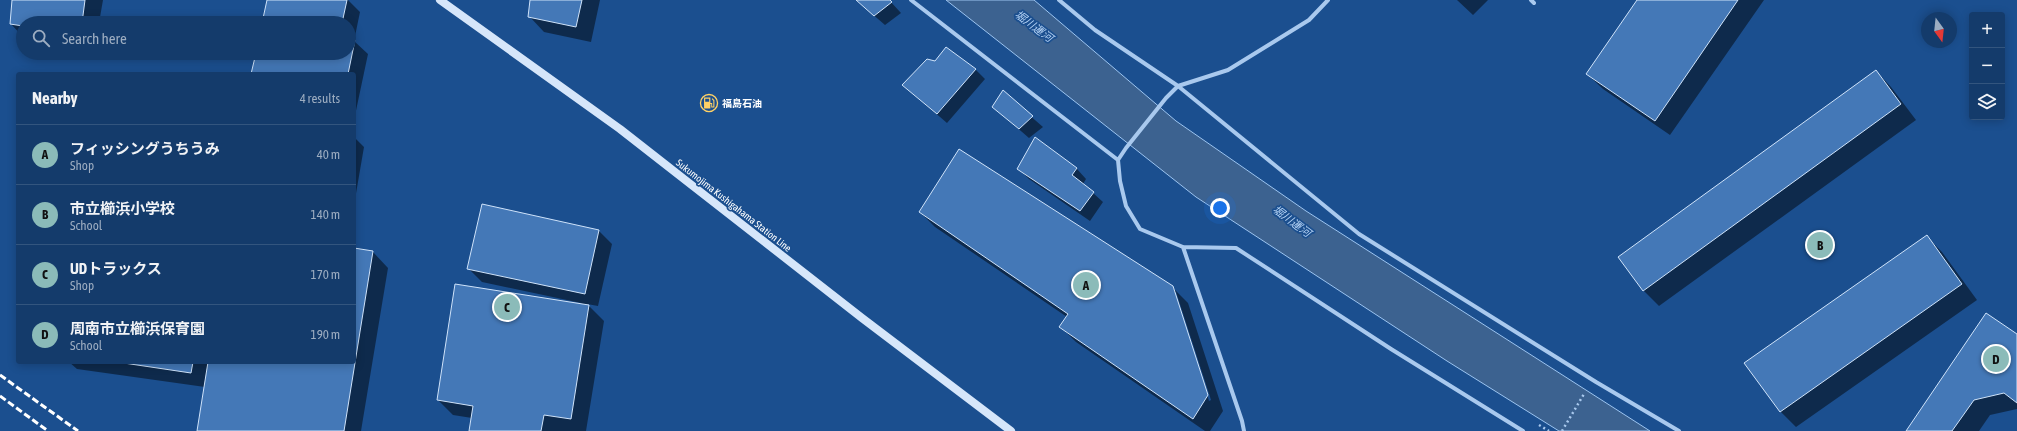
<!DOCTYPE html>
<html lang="en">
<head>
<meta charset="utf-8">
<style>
	:root { --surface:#143b6b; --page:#1d4271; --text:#f1f3f6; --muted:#9dadc1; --line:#33557e; --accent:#8bbbb9 }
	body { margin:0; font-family:"Asap Condensed","Noto Sans JP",sans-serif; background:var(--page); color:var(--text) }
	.controls { position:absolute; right:12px; top:12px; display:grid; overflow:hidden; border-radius:4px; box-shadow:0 2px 10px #0003 }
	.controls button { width:36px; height:36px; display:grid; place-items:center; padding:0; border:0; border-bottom:1px solid var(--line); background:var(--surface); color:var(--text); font:20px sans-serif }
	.compass { position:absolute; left:1921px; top:12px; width:36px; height:36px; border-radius:50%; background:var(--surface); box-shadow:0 2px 10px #0003; rotate:165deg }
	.you { position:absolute; left:1220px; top:208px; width:14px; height:14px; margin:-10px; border:3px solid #fff; border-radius:50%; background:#1a73e8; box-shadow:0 0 0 6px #1a73e833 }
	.badge { display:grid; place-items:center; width:26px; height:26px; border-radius:50%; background:var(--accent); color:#111; font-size:13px; font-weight:700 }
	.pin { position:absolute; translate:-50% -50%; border:2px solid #fff; box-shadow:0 1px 4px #0006 }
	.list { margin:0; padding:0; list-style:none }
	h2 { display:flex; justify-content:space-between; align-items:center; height:52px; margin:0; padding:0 16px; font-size:17px }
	h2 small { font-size:13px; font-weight:400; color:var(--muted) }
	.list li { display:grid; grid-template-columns:26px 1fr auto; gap:12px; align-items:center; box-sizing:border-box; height:60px; padding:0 16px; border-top:1px solid var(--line) }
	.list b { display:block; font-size:15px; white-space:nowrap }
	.list p { margin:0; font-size:13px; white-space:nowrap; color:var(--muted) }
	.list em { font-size:13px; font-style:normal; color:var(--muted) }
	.icon { flex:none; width:22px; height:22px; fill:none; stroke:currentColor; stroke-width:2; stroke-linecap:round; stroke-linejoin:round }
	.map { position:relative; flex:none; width:2017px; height:431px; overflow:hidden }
	.search { position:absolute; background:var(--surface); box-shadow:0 2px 10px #0003; left:16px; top:16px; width:340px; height:44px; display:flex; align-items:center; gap:10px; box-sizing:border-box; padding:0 14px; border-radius:22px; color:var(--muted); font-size:15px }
	.panel { position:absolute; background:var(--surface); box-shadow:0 2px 10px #0003; left:16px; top:72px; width:340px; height:292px; border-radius:4px }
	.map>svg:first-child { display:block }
	.water { fill:#3c6290; stroke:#9cc4f0 }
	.shadow { fill:#0007; fill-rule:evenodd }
	.building { fill:#4478b7; stroke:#cfe3fa }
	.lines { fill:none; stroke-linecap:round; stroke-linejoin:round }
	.path { stroke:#a9c9ee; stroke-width:2.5; stroke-dasharray:2 3; stroke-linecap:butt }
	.street { stroke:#a9c9ee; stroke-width:4 }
	.secondary { stroke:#d6e6fa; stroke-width:8 }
	.rail { stroke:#fff; stroke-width:3; stroke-dasharray:7 3; stroke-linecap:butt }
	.labels { text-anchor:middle; stroke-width:3.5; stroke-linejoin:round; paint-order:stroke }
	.poi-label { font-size:10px; font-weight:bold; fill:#fff; stroke:#1b4f8f; text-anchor:start }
	.street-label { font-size:10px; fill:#fff; stroke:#1b4f8f }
	.water-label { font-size:11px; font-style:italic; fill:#b5d3f5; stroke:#1b4f8f }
</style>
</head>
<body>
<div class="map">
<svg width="2017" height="431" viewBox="0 0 2017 431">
	<rect width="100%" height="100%" fill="#1b4f8f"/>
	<path class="water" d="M946,0H1034L1176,121L1306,211L1650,431H1559L1447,361L1196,197Z"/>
	<path class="shadow" d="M13,0H103L99,23H23V37L11,24Z
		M268,0H348L360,12L354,41L368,54L354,120V74H252L257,53H349V23H263Z
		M531,0H600L591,42L544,32L529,16Z
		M856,0H889L901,13L885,25Z
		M1457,0H1488L1473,15Z
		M1638,0H1764L1670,135L1603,89L1587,74Z
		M975,69L985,79L947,123L903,85Z
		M1876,71L1891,87L1916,120L1659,306L1643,290Z
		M1003,92L1043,127L1029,138L993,107Z
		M354,137L364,147L354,205Z
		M1035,139L1077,169L1086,179L1083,184L1103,202L1090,221L1029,179L1019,169Z
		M920,212L1172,287L1188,303L1223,411L1210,431H1205L1076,342L1061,327L1067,317L935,227ZM1174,292H1176L1211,400L1209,401Z
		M598,230L612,244L598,306L587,304L604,321L586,431H470L472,418L453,415L438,400L581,303L482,282L468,268Z
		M1926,236L1942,252L1977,300L1796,427L1781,412L1746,364Z
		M354,249L373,252L388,268L361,431H198L205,387L77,369L69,362H354Z
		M2017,335V409L1990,415L1979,431H1907Z"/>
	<path class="building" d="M12,0H85L82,23H23V26L10,24Z
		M267,0H347L342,23H262Z
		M530,0H582L576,27L528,17Z
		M856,0H890L892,2L874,16Z
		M1637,0H1738L1655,121L1586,74Z
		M349,38L355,40L348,74H251L256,53H349Z
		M946,47L976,69L937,114L902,85L927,59L935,61Z
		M1876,70L1901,104L1643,291L1618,257Z
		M1003,90L1033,116L1019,129L992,107Z
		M1035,137L1077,168L1072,175L1094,192L1080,211L1017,169Z
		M959,149L1173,286L1208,395L1193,419L1059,327L1068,314L919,212Z
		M482,204L599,230L585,294L467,269Z
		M1927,235L1962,284L1780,412L1744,363Z
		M354,248L373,251L344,431H197L208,362H354Z
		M455,284L589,305L571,419L544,415L541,431H469L473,406L437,400Z
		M1986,313L2017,334V403L2004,393L1974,400L1952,431H1906Z
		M117,362H193L191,373Z"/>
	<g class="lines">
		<path class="path" d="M1539,425L1549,431
			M1562,431L1584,394"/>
		<path class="street" d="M911,0L1118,160
			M1059,0L1095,30L1178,86L1359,234L1596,382L1679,431
			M1328,0L1309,20L1228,70L1178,86L1166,98L1126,148L1118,160L1120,181L1126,206L1140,229L1183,247L1236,248L1391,349L1523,431
			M1531,0L1534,3
			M1183,247L1242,421L1244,431"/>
		<path class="secondary" d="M440,0L620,129L862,318L1011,431"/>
		<path class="rail" d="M0,375L78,431
			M0,396L48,431"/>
	</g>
	<defs>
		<g id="fuel-ring" transform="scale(0.9)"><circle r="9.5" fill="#1b4f8f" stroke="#ffd166" stroke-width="1.5"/><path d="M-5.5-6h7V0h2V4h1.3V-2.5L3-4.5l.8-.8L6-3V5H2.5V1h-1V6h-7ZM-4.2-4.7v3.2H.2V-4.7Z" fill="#ffd166"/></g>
	</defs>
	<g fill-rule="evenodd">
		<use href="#fuel-ring" x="709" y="103"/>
	</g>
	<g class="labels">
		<g class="poi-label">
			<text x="722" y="107">福島石油</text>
		</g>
		<g class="street-label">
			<text transform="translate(734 205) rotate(38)" y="4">Sukumojima Kushigahama Station Line</text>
		</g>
		<g class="water-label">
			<text transform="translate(1034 26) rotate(37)" y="4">堀川運河</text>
			<text transform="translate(1292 221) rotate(37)" y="4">堀川運河</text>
		</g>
	</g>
</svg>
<div class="controls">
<button>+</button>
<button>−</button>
<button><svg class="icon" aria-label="layers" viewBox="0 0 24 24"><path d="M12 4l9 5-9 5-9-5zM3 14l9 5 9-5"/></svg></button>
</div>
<svg class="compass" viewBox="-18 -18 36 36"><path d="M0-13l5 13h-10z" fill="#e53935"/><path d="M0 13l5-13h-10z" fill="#9dadc1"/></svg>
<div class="you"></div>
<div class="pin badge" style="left:1086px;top:285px">A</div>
<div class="pin badge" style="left:1820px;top:245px">B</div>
<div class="pin badge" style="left:507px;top:307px">C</div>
<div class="pin badge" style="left:1996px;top:359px">D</div>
<div class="search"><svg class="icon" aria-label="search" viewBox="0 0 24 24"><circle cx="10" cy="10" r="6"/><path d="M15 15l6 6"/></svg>Search here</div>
<section class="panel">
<h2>Nearby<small>4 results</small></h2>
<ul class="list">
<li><span class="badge">A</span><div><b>フィッシングうちうみ</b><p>Shop</p></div><em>40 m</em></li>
<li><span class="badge">B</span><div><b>市立櫛浜小学校</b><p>School</p></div><em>140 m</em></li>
<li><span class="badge">C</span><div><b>UDトラックス</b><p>Shop</p></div><em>170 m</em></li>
<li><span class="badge">D</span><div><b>周南市立櫛浜保育園</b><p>School</p></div><em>190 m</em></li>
</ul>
</section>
</div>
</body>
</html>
